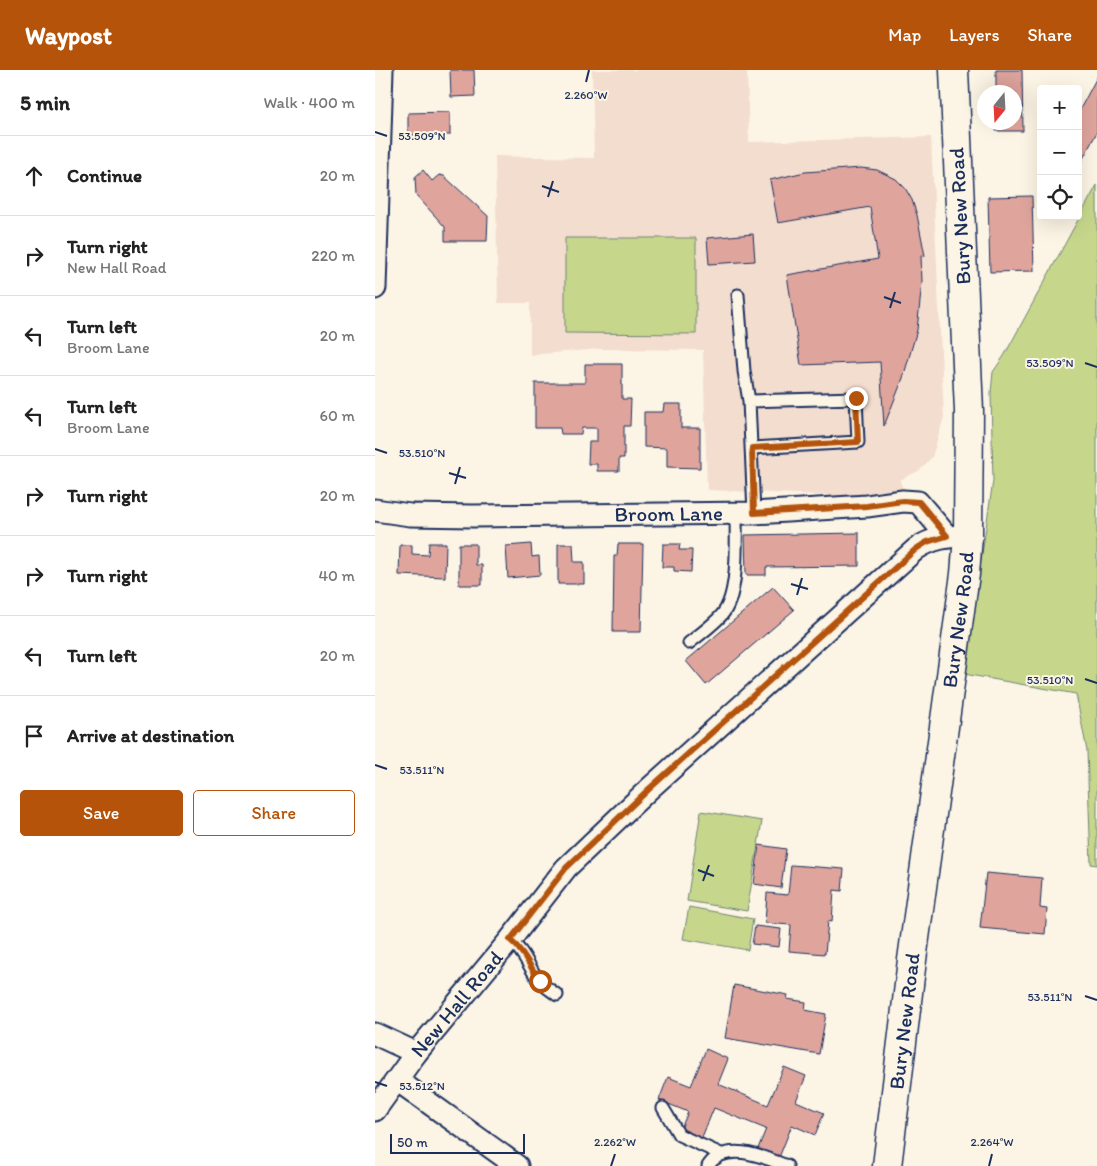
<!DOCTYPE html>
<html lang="en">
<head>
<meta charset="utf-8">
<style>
	:root { --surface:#fff; --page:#f6f6f6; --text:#222; --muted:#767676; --line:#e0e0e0; --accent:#b45309 }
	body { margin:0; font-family:Itim,sans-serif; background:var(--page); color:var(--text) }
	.controls { position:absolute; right:15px; top:15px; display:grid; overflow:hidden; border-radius:5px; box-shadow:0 5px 20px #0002 }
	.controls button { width:45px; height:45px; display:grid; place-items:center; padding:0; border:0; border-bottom:1px solid var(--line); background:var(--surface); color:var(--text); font:25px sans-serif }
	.compass { position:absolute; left:602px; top:15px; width:45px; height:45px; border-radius:50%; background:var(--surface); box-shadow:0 5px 20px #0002; rotate:198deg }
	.scale { position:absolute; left:15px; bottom:12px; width:135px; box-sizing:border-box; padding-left:5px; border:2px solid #1b2f5e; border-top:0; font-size:14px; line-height:18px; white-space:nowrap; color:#1b2f5e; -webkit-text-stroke:4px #fcf5e5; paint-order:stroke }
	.stop { position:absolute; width:15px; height:15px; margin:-11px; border:4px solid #b45309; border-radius:50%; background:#fff }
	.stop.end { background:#b45309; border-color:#fff; box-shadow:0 1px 5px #0008 }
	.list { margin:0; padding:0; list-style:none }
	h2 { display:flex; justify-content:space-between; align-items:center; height:65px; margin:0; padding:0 20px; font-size:21px }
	h2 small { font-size:16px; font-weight:400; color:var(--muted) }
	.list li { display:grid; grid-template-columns:32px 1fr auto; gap:15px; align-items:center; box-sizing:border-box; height:80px; padding:0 20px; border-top:1px solid var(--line) }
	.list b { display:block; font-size:19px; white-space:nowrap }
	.list p { margin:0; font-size:16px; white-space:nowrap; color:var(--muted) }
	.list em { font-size:16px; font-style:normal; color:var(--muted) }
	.actions { display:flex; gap:10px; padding:15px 20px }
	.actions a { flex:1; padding:11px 0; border:1px solid var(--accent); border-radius:5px; text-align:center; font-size:18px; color:var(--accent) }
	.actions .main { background:var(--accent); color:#fff }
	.icon { flex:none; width:28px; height:28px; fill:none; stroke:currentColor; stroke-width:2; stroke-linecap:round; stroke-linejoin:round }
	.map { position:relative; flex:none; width:722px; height:1096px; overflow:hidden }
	header { display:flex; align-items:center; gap:30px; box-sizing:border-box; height:70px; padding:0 25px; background:var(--accent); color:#fff }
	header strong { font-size:24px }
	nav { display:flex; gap:28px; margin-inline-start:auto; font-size:18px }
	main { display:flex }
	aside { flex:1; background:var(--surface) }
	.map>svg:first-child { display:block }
	.built { fill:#f3ddcf }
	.green { fill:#c6d78c; stroke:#708375 }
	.building { fill:#dfa59d; stroke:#1b2f5e }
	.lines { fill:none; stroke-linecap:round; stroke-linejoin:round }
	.service-casing { stroke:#1b2f5e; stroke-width:15 }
	.minor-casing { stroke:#1b2f5e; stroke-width:25 }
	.trunk-casing { stroke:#1b2f5e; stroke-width:31 }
	.service { stroke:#fcf5e5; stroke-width:11 }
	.minor { stroke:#fcf5e5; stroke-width:21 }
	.trunk { stroke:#fcf5e5; stroke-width:28 }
	.route { stroke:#b45309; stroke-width:6 }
	.ticks { fill:none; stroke:#1b2f5e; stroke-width:2 }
	.labels { text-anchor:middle; stroke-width:4; stroke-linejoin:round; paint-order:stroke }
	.street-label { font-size:21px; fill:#1b2f5e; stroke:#fcf5e5 }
	.ticks-label { font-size:12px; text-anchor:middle; fill:#1b2f5e; stroke:#fcf5e5; stroke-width:4; stroke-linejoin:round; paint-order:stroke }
</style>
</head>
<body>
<header>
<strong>Waypost</strong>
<nav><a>Map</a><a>Layers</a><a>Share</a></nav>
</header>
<main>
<aside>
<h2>5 min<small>Walk · 400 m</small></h2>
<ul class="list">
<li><svg class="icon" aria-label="ahead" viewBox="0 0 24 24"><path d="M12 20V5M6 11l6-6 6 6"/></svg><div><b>Continue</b></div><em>20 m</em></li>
<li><svg class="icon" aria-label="right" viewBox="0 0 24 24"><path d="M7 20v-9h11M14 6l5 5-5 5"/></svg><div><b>Turn right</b><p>New Hall Road</p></div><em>220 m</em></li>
<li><svg class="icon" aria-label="left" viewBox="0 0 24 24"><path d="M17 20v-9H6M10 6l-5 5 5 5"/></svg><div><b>Turn left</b><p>Broom Lane</p></div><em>20 m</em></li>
<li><svg class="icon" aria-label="left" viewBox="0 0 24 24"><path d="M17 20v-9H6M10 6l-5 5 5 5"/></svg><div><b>Turn left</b><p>Broom Lane</p></div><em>60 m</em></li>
<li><svg class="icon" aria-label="right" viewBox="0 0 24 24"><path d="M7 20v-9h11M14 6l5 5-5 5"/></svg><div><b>Turn right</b></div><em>20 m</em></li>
<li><svg class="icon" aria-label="right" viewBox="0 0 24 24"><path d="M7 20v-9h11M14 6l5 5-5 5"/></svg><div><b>Turn right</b></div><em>40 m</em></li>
<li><svg class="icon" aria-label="left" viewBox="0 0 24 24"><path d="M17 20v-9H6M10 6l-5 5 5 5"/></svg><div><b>Turn left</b></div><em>20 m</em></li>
<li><svg class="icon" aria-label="arrive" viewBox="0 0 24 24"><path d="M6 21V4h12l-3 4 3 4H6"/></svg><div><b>Arrive at destination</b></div></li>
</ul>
<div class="actions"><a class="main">Save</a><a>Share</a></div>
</aside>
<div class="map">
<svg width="722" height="1096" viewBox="0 0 722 1096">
	<rect width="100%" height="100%" fill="#fcf5e5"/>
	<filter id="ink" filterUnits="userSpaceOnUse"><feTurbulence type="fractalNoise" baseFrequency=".02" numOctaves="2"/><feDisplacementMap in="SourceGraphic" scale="10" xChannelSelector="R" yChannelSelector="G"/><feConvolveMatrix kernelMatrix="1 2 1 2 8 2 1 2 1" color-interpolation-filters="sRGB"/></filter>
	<g filter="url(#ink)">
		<path class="built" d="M217,0H372L374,72L556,67L569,347L557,387L545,400L525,410L526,415L543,432L445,425L332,420L328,280L224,279L155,285V233H123L120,86L219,88Z"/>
		<path class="green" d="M722,115V795L716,794L712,681L701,624L589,604L618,411L616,323L618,302L629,286Z
			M190,168H321V264L190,263Z
			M326,741L387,751L372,841L312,831Z
			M314,837L378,849L373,880L308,869Z"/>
		<path class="building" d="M75,0H99L100,26L76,27Z
			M621,0H647L648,61H621V52H640V22H621Z
			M722,7V62L703,98V43Z
			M75,42V65H33V43Z
			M486,98L502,100L521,109L530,118L537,130L542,145L550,186H546L547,212L542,260L528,308L509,356L505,292L426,295L412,205L503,189L495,137L403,153L395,110L430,102Z
			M48,100L57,111L64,105L69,106L113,146L112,171H70V157L41,125L40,107Z
			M657,126L659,201L615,202L613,127Z
			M378,164L380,191L334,194L332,168Z
			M210,294H247V329H256L255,356H249V388H244V401H222V394H213L214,372H222V358H207L206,364H186L185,358H160V313H210Z
			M289,334H306V358H325V398L292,397V378L269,377V342H288Z
			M484,463V496L391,497V505H371L370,465Z
			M54,473H71L70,507L24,505L25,475H37V484L53,485Z
			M84,474H101V495H107V515H84Z
			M156,474L157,487L164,486L165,505L133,508L131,476Z
			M183,474H198L199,492H209V514H183Z
			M243,474H268L266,562H238L239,486H242Z
			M288,474H305L304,480H317L316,502L299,501V497H287Z
			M398,517L419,540L331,615L311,591Z
			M384,775L411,779L406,818L379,814Z
			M416,795L469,799L467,821L459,820L457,852L453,851L450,884L414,881L416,855L390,853L392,823L413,825Z
			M611,803L667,808L665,838L672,839L670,864L605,858Z
			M380,856L406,859L404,877L377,874Z
			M359,915L413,925L412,929L431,932L430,940L451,944L444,984L350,968Z
			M331,979L353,989L343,1014L393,1035L409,997L431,1006L421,1031L449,1043L440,1065L417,1055L403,1090L382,1081L391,1059L339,1038L325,1072L304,1063L313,1042L284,1030L293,1007L316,1016Z"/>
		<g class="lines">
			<g class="service-casing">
				<path id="service" d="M363,225L369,301L374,331
					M377,378L483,372L481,328L374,331L379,443
					M314,573C323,566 343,551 349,542C364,520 361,470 361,443
					M135,870C149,881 153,896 163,909C168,916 176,920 182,925
					M288,1038L304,1065L346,1084
					M333,1096C350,1070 389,1087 412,1096"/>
			</g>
			<g class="minor-casing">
				<g id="minor">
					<path d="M0,218L7,0"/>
					<path id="s1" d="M0,440L35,445L98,446L379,443L492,436L528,431L543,432L572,466"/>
					<path d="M0,964L41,983"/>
					<path d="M22,1010L142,1096"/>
					<path id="s2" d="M0,1040L41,983L135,870L191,798L274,719L541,479C557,468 573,466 593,466"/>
				</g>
			</g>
			<g class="trunk-casing">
				<g id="trunk">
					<path id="s3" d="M512,1096L537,890L590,504L593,466L594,341L579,0"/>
				</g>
			</g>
			<use href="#service" class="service"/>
			<use href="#minor" class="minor"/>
			<use href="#trunk" class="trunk"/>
		</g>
	</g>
	<g class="lines" filter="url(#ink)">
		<path class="route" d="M165,911C155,897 149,881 135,870L191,798L274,719L541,479L552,472L572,466L544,432L528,431L492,436L379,443L377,378L483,372L481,328"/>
	</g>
	<path class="ticks" d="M211,12L214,0M0,62L12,66M167,116L184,122M173,127L178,111M509,227L526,233M515,238L520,222M710,293L722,297M0,379L12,383M74,403L91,408M80,414L85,397M416,514L433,519M422,525L427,508M710,609L722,613M0,695L12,699M323,800L339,806M328,811L334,795M710,926L722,930M0,1012L12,1016M236,1096L240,1084M614,1096L617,1084"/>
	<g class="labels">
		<g class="street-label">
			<text transform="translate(585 146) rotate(-93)" y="7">Bury New Road</text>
			<text dy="7" stroke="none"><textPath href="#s1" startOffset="294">Broom Lane</textPath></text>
			<text dy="7" stroke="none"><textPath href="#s3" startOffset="551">Bury New Road</textPath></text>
			<text dy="7" stroke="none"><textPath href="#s2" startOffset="134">New Hall Road</textPath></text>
			<text dy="7" stroke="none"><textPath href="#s3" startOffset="146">Bury New Road</textPath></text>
		</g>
	</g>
	<g class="ticks-label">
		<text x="211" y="29">2.260°W</text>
		<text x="47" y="70">53.509°N</text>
		<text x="675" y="297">53.509°N</text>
		<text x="47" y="387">53.510°N</text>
		<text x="675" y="614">53.510°N</text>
		<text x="47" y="704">53.511°N</text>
		<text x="675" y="931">53.511°N</text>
		<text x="47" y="1020">53.512°N</text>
		<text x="240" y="1076">2.262°W</text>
		<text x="617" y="1076">2.264°W</text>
	</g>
</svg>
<div class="controls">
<button>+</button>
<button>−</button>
<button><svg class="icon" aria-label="locate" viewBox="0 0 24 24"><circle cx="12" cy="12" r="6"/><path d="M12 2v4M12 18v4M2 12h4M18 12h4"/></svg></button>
</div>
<svg class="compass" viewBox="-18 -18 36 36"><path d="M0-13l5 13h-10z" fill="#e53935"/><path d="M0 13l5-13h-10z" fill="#767676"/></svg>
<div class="scale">50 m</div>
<div class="stop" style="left:165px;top:911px"></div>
<div class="stop end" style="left:481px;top:328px"></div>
</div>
</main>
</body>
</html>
